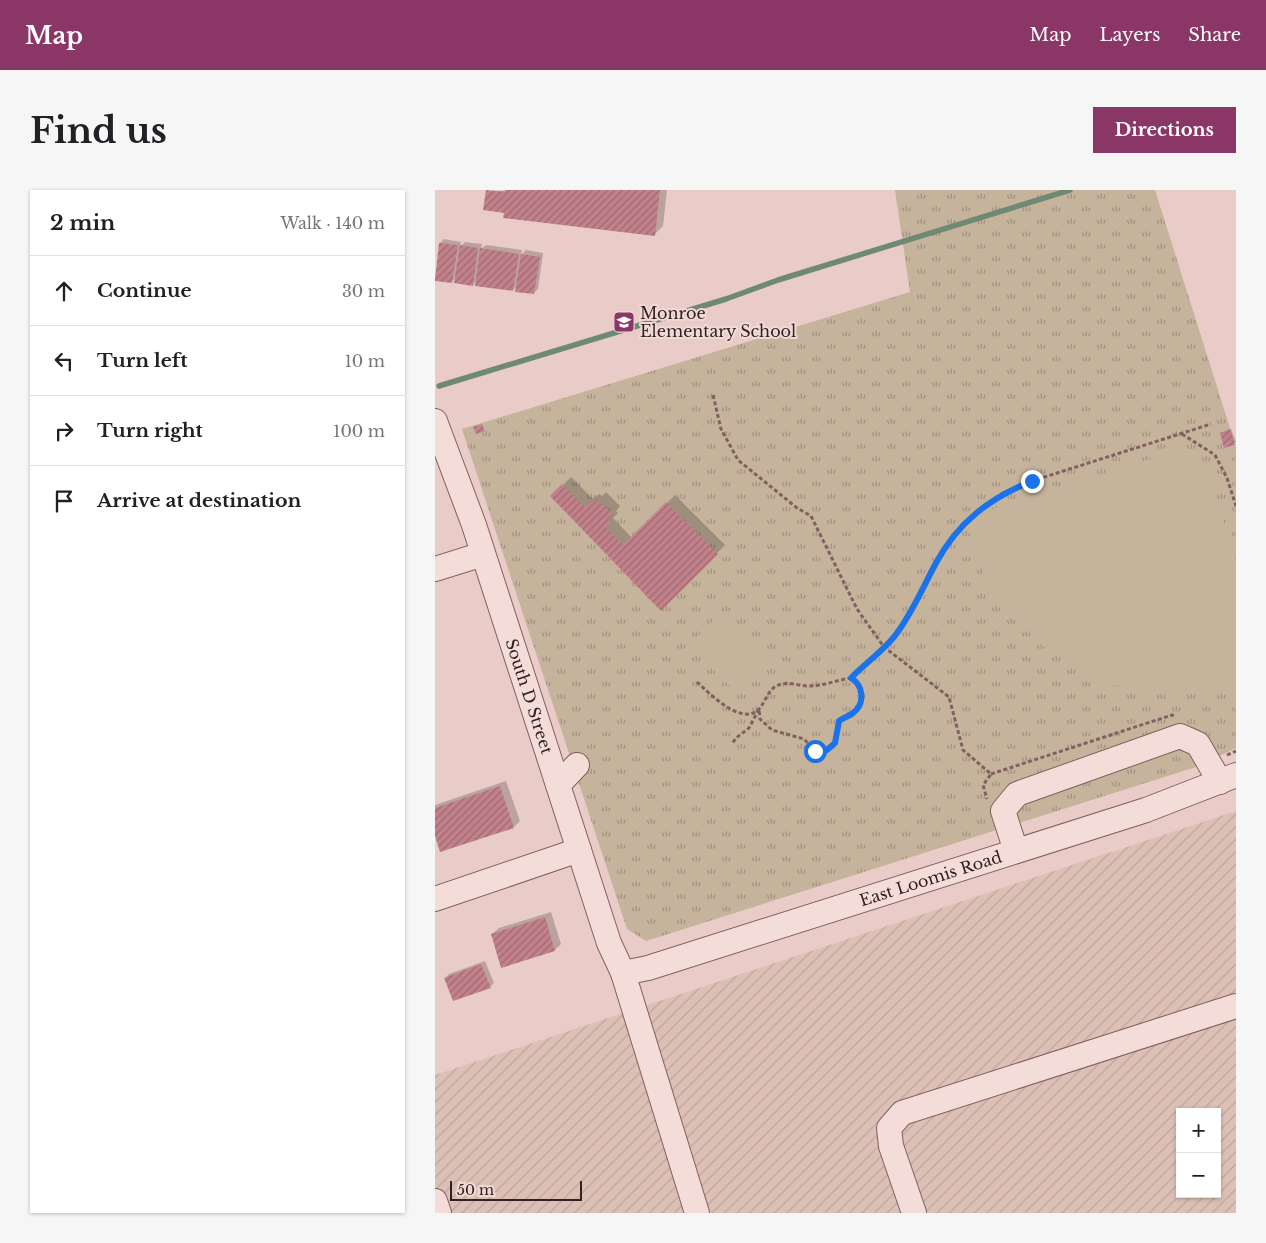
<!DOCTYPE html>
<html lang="en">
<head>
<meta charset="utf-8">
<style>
	:root { --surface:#fff; --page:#f6f6f6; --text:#202124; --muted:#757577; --line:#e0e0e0; --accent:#8a3666 }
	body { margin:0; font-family:"Libre Baskerville",serif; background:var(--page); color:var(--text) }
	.controls { position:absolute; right:15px; bottom:15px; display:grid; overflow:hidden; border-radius:0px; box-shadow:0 1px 4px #0004 }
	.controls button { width:45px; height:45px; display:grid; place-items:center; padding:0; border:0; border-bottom:1px solid var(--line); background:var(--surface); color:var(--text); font:25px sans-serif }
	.scale { position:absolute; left:15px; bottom:12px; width:132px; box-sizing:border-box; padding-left:5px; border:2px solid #342022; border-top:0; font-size:14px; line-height:18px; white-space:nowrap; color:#342022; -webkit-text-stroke:4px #f1dad6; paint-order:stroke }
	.stop { position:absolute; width:15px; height:15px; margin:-11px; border:4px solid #1a73e8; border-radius:50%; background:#fff }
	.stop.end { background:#1a73e8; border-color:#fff; box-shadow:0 1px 5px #0008 }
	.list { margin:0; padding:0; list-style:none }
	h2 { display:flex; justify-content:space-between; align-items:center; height:65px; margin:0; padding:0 20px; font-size:21px }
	h2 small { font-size:16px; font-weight:400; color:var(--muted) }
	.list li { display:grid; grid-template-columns:32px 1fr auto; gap:15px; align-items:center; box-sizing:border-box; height:70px; padding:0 20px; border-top:1px solid var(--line) }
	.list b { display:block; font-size:19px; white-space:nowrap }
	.list em { font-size:16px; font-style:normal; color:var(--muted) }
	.icon { flex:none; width:28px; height:28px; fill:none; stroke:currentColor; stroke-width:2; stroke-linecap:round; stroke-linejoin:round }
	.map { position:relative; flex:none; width:801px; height:1023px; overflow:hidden; border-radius:0px }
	header { display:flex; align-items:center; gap:30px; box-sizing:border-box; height:70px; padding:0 25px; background:var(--accent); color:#fff }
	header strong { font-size:24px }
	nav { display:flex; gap:28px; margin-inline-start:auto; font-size:18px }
	.intro { display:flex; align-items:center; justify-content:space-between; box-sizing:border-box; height:120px; padding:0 30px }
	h1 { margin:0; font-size:35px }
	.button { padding:12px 22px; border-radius:0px; background:var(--accent); color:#fff; font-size:18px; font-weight:700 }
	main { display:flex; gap:30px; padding:0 30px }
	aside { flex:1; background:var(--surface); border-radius:0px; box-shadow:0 1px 4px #0004 }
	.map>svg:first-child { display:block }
	.farmland { fill:url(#farmland-furrows); fill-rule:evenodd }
	.grass { fill:url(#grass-tufts) }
	.pitch { fill:#c5b39c }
	.shadow { fill:#0003 }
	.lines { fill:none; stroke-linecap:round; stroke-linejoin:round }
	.stream { stroke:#6f8a74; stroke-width:5.5 }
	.building { fill:url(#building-hatch) }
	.minor-casing { stroke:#825f60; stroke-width:26 }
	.path { stroke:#825f60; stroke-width:3; stroke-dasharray:4 2.5; stroke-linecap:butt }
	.minor { stroke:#f4ddd9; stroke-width:24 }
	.route { stroke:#1a73e8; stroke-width:6 }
	.labels { text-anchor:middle; stroke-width:4; stroke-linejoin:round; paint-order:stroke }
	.poi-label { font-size:16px; fill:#342022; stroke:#f1dad6; text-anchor:start }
	.street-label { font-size:16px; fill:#342022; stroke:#f1dad6 }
</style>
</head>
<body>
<header>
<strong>Map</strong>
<nav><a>Map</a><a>Layers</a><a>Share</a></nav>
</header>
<div class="intro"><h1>Find us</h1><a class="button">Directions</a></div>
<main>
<aside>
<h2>2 min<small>Walk · 140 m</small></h2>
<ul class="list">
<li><svg class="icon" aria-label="ahead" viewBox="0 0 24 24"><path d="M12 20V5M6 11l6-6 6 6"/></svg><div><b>Continue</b></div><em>30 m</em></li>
<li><svg class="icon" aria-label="left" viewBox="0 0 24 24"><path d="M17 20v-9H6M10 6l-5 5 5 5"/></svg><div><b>Turn left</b></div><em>10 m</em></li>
<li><svg class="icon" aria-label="right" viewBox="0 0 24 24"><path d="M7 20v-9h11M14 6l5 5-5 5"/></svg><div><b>Turn right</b></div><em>100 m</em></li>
<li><svg class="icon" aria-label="arrive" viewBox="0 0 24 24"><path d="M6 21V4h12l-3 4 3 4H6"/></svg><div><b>Arrive at destination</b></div></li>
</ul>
</aside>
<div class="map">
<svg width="801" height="1023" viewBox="0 0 801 1023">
	<defs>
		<pattern id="farmland-furrows" width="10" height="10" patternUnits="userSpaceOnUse" patternTransform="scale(1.25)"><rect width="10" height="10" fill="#ddc0b5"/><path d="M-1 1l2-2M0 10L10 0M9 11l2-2" fill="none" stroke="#bea59b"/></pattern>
		<pattern id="grass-tufts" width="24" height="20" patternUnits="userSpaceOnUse" patternTransform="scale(1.25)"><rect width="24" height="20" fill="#c5b39c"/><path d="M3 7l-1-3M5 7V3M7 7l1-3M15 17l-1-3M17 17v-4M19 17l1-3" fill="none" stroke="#a1917f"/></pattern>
		<pattern id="building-hatch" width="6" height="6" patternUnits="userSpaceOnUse" patternTransform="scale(1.25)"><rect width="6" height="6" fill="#c2818b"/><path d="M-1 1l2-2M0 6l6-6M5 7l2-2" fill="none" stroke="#9e6971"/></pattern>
	</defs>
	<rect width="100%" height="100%" fill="#e9ccc7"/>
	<path class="farmland" d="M801,621V1023H0V885ZM745,922H782V1004H745Z"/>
	<path class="grass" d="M460,0H720L801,257V558L761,577L211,751L192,739L27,239L475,102Z"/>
	<path class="pitch" d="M737,262L775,288L801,371V501L744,505L670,494L605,454L551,391L533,337L551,321Z
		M284,425L331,472L301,502L254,455Z"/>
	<path class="shadow" d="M232,0L228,36L219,45L52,1Z
		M9,49L26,52L25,57L30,52L47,54L46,59L51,55L87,60L86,65L91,60L108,63L103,99L99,103L82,96L78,100L42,90L38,95L21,87L17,92L0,89L5,53Z
		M796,239L801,252L799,254L786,243Z
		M136,287L158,309L164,304L167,306L171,302L185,316L181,321L183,323L178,328L197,348L240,305L290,355L226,419L117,306Z
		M71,591L85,631L79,637L0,642V615Z
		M116,722L126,754L120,760L57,744L64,738Z
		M50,771L59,793L55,797L10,788L14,784Z"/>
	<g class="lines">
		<path class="stream" d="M4,196L291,109L343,90L635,0"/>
	</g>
	<path class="building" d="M51,0L70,2V0H225L220,46L68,28L69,23L48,20Z
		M4,53L23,55L17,93L0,91Z
		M25,55L43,58L38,96L19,93Z
		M45,58L84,64L78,101L40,96Z
		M86,64L105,67L99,104L80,102Z
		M47,234L50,241L41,244L38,237Z
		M795,239L800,255L789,258L785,243Z
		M127,294L149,317L155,311L157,314L162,309L178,325L173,330L176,332L170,337L188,355L231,312L283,364L226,421L115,306Z
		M65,596L79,638L5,662L0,646V618Z
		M110,727L120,761L66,778L56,744Z
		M46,774L56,798L18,811L9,788Z"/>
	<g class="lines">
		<g class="minor-casing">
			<g id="minor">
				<path id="s1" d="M0,231L39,335L174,753L188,783L262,1023"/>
				<path d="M0,379L48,364"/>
				<path d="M123,595L142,575"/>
				<path d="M581,661L568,621L582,604L745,546L763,554L785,592"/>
				<path d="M0,709L144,660"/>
				<path id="s2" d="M188,783L213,778L711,620L801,585"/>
				<path d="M0,1011L4,1023"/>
				<path d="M479,1023L456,956L454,938L467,923L801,816"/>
			</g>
		</g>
		<path class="path" d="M278,205L286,239L303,270L362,318L376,326L422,419L449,457L514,507L528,560L556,584L548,595L552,609
			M747,244L780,265L792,288L801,316
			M416,488L461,445L480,416L502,371L523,341L545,319L568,303L597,291L776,234
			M262,492C274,503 307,537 324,519C332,510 333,497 347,494C355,492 365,496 374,496C388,496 402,490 416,488C428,495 431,513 418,523C414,526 408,528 404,531L400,553L391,560L380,561L369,549L337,540L325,529L324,519L314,538L301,548L297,554
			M792,565L801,561
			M556,584L737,525L741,527"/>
		<use href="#minor" class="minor"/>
	</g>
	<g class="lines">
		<path class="route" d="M380,561L392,560L400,553L404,531C408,528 414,526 418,523C431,513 428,495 416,488C430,473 450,460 462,443C478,421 488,397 501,373C523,332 555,308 597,291"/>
	</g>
	<defs>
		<g id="school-square" transform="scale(1.125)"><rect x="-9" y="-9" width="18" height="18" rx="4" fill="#8a3666" stroke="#f1dad6"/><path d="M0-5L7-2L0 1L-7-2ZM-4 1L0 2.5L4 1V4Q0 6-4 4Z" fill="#fff"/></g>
	</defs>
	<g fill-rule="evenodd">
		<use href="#school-square" x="189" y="132"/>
	</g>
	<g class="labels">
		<g class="poi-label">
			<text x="205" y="129">Monroe<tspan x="205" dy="18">Elementary School</tspan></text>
		</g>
		<g class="street-label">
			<text dy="6" stroke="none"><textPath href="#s1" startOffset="291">South D Street</textPath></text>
			<text dy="6" stroke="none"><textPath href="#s2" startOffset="322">East Loomis Road</textPath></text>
		</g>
	</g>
</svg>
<div class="controls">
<button>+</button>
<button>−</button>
</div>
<div class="scale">50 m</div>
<div class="stop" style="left:380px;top:561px"></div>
<div class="stop end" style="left:597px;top:291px"></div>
</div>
</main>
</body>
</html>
